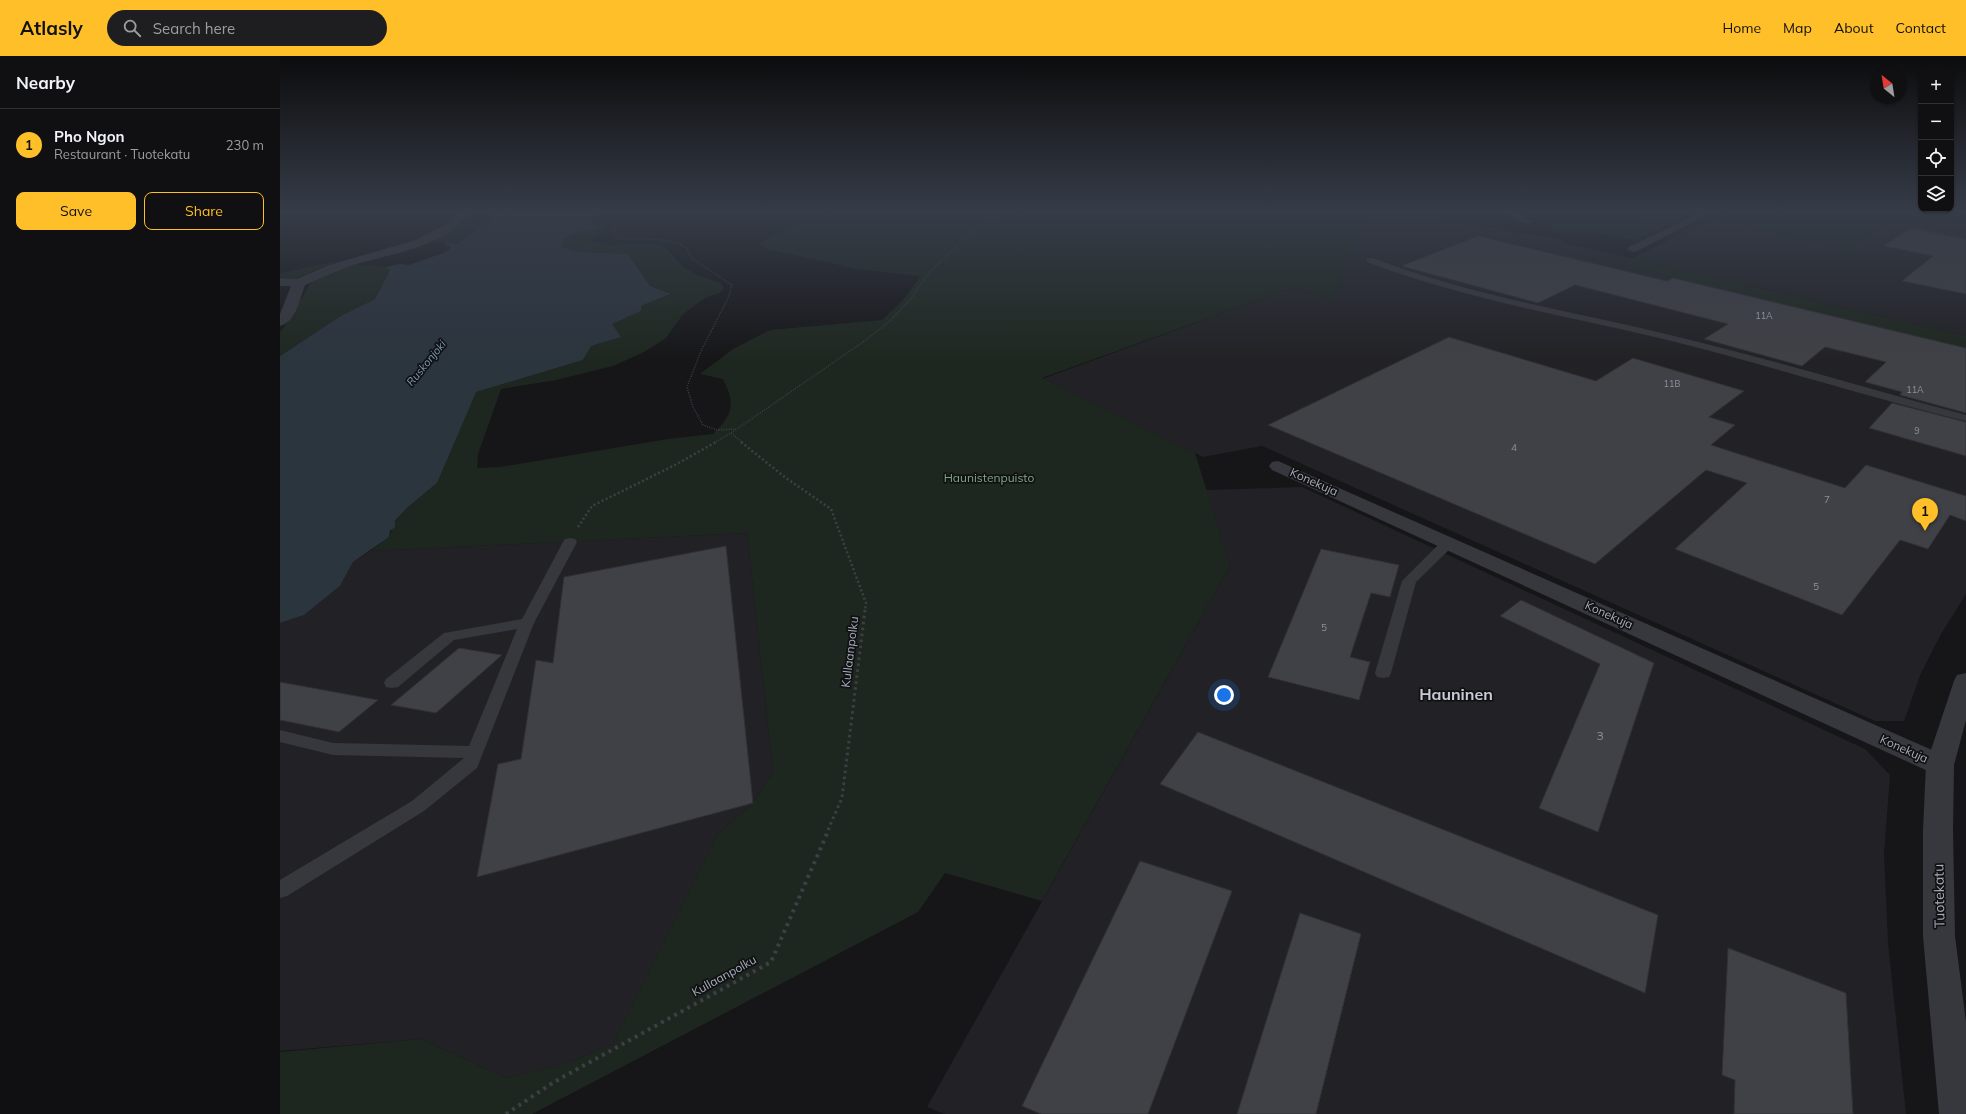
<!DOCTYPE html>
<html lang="en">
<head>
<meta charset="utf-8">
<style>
	:root { --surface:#101012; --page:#1e1e20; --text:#f1f3f6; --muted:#9c9d9f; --line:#303032; --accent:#ffbf28 }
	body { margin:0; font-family:Mulish,sans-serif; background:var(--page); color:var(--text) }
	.controls { position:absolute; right:12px; top:12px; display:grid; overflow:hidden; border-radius:8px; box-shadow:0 1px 3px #0004 }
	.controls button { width:36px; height:36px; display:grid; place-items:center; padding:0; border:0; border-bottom:1px solid var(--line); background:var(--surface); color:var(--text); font:20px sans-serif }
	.compass { position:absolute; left:1590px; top:12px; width:36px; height:36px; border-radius:50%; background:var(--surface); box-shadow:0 1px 3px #0004; rotate:330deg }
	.you { position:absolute; left:944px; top:639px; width:14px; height:14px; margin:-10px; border:3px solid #fff; border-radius:50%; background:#1a73e8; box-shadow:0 0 0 6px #1a73e833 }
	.badge { display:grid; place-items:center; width:26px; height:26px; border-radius:50%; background:var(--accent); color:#111; font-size:13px; font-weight:700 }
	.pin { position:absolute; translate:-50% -33px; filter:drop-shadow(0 1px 2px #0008) }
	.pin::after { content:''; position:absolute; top:21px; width:14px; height:12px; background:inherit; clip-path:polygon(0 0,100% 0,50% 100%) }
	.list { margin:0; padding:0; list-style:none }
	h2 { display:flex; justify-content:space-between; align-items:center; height:52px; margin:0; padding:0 16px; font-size:17px }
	h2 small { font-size:13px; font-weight:400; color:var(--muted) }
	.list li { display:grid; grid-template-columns:26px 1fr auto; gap:12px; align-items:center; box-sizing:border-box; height:72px; padding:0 16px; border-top:1px solid var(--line) }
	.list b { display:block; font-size:15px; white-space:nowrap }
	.list p { margin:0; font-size:13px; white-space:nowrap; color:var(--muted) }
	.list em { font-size:13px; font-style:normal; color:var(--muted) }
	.actions { display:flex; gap:8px; padding:12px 16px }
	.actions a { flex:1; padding:9px 0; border:1px solid var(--accent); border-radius:8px; text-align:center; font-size:14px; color:var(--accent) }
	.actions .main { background:var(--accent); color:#111 }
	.icon { flex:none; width:22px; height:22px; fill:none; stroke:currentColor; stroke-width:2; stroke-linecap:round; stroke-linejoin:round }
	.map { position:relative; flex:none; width:1686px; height:1058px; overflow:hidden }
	header { display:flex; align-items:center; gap:24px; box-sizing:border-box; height:56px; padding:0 20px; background:var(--accent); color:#111 }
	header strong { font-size:19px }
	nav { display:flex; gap:22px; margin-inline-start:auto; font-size:14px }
	.search { width:280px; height:36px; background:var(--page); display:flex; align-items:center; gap:10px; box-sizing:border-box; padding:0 14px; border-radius:22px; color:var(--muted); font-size:15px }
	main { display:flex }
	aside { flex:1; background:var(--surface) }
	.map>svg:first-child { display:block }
	.built { fill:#222226 }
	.green { fill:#1e271f }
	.water { fill:#2b353e }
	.building { fill:#404146; stroke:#303035 }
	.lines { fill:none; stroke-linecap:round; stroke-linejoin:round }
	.path-far3 { stroke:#3d3f45; stroke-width:1.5; stroke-dasharray:1 1.5; stroke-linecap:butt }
	.path-far2 { stroke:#3d3f45; stroke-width:2.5; stroke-dasharray:2 2.5; stroke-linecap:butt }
	.path-far1 { stroke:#3d3f45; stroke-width:3; stroke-dasharray:2.5 3.5; stroke-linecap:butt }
	.path { stroke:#3d3f45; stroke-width:4; stroke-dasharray:3 4.5; stroke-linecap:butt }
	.service { fill:#37383e; fill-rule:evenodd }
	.minor { fill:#37383e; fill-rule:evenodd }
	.tertiary { fill:#37383e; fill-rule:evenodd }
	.labels { text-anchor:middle; stroke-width:3.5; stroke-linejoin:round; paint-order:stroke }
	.far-number-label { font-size:9px; fill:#8d919d }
	.number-label { font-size:10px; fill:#8d919d }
	.far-water-label { font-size:11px; font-style:italic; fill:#7b99b7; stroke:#111113 }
	.park-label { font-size:12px; fill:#7da681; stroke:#111113 }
	.street-label { font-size:12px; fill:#a7acba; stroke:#111113 }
	.near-number-label { font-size:12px; fill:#8d919d }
	.near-street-label { font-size:14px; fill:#a7acba; stroke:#111113 }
	.district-label { font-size:16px; font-weight:bold; fill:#c8cbd5; stroke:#111113 }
</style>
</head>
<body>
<header>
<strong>Atlasly</strong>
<div class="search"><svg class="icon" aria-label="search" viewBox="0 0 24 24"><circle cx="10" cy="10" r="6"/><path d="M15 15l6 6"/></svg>Search here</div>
<nav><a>Home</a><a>Map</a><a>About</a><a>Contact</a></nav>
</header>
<main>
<aside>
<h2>Nearby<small></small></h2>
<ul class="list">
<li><span class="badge">1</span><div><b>Pho Ngon</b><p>Restaurant · Tuotekatu</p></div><em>230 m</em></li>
</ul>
<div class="actions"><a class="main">Save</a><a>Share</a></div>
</aside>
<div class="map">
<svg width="1686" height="1058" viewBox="0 0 1686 1058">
	<rect width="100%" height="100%" fill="#161618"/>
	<path class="built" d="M1115,157L1280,183L1284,187L1352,202L1340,209L1686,292V538L1661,578L1641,617L1624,665H1595L982,390L923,401L762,323L1014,231L1054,243L1085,166Z
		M1356,157H1415L1375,175Z
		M1445,157H1686V280L1372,207L1360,198Z
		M1022,431L1585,693L1610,719L1604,798L1608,887L1626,1058H665L647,1051L950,510L926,434Z
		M467,477L493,716L473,747L438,778L333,988L288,1007L226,1022L141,983L0,995V567L24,559L60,530L73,506L90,495Z"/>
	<path class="green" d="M192,157H210L213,162L178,188L152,186L166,178Z
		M317,157H326V165L329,169L310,185C332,194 358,183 380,190C393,194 395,205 405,212C416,219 429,223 441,227L444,232L441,236L425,242L403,258L386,282L364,296L333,310L276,324L221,333L198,398L197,412L220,411L388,383L433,378C453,358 456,349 443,323L420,318L453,293L490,274L602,264L623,244L641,220L577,213L487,193L479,188C500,173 525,165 548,157H1115L1085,166L1054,243L1014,231L762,322L915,397L950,510L762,845L665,817L638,856L252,1058H0V996L141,983L226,1022L288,1007L333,988L438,778L473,747L493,716L467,477L90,495L109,481L115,466L128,451L157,427L195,336L303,304L310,290L341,281L331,268L361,255V250L390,239L370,230L348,198L300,196L281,191L282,183L298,176L316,173L310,165Z
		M1116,157H1175L1180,167Z
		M1261,157H1356L1375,175L1354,184L1311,175L1275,176Z
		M1445,157H1639L1653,159L1686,157V168L1661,173L1609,167L1569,192L1432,163Z
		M1360,198L1372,207L1686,280V292L1339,209Z
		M57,205L15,223L0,221V217Z
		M76,208L106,211L110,213L95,243L59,261L0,300V276L8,266L30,228L43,219Z"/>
	<path class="water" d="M210,157H317L310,165L317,173L298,176L283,183L281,191L300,196L348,198L370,230L391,238L361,250V255L332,268L341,281L311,290L303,304L196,336L157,427L128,451L115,465V471L110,475L109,481L73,506L60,530L24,559L0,567V300L59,261L95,243L110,214L106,211L119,208L129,209L166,196L171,191L165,189V187L178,188L212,162Z"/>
	<path class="building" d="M1630,172L1686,183V238L1622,225L1653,200L1604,190Z
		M1198,180L1387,225L1393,222L1686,292V357L1620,339L1622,336L1585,326L1606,306L1545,291L1522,310L1424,283L1448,268L1295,229L1258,247L1121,210Z
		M1169,281L1316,325L1353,302L1464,335L1429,361L1455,369L1431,389L1565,432L1586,409L1686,440V465L1670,459L1648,493L1620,484L1562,559L1395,493L1467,427L1426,414L1315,508L988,369Z
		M1612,347L1686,366V400L1589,372Z
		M446,490L473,747L197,821L218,708L241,703L256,604L273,607L284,521Z
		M1041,493L1119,509L1110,541L1091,537L1070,601L1090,606L1079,644L988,621Z
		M1241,544L1374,607L1318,776L1259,752L1320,608L1220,560Z
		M179,592L222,599L156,657L111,649Z
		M0,626L98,644L59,676L0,664Z
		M918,676L1378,859L1365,937L880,728Z
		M860,805L952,835L868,1058H761L742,1050Z
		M1020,857L1081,878L1036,1058H957Z
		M1448,892L1566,937L1573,1058H1454L1455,1024L1442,1019Z"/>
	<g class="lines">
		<path class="path-far3" d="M342,157L333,179L337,182C361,185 386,179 408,193L410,201L452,229L449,240L421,295L407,331L413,351L423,369L437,374L456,373
			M451,377L463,387
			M434,387L451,377L583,286L609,266L630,244L648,218L692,174L723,157"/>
		<path class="path-far2" d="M461,386L506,422L551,453L586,547L585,555
			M298,471L312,450L395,409L436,386"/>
		<path class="path-far1" d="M548,774L562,742L585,554"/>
		<path class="path" d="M226,1058L274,1026L491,906L549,773"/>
		<path class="service" d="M1087,202H1093C1186,238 1285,254 1382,277C1484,301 1585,332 1686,359V365C1583,340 1482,307 1379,282C1282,259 1181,242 1087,206Z
			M290,482L295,483L297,486L254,567L197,712L144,755L7,840L0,842V824L132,745L184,702L53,699L0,686V674L53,687L189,690L237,573L174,584L118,631L112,632L106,631L104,627L106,623L164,577L242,563L283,486L285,483Z
			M1168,483L1173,484L1175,487L1173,490L1136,526L1111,617L1109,621L1103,622L1097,621L1095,617L1122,525L1163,484Z"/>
		<path class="minor" d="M179,157H190C164,192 112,197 73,209C56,215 41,222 25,229C20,243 16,266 0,270V258L11,230H0V222L17,223L49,209L136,184L168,167Z
			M1224,157H1237L1252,165L1251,167H1243Z
			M1419,157H1431L1357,195L1353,196L1347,193L1349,191Z
			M998,405L1670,702L1674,709L1670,716L1660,719L1650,716L992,414L989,410L992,406Z"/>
		<path class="tertiary" d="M1686,617V664L1674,709L1673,774L1675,880L1686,966V1058H1659L1643,880V774L1646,709L1674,625L1677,619Z"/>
	</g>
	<linearGradient id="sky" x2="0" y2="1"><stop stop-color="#0c0c0d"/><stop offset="0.51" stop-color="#363c48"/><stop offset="1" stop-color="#363c48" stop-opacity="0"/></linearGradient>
	<rect width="1686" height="305" fill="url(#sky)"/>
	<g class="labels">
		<g class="far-number-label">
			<text x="1484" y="263">11A</text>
			<text x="1392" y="331">11B</text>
			<text x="1635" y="337">11A</text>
			<text x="1637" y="378">9</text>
		</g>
		<g class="number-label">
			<text x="1234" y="395">4</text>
			<text x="1547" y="447">7</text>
			<text x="1536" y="534">5</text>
			<text x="1044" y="575">5</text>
		</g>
		<g class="far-water-label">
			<text transform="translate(146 307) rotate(-51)" y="4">Ruskonjoki</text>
		</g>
		<g class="park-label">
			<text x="709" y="426">Haunistenpuisto</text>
		</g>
		<g class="street-label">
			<text transform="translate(1034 426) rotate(24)" y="4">Konekuja</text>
			<text transform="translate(1329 559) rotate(24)" y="4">Konekuja</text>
			<text transform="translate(570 596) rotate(-83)" y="4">Kullaanpolku</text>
			<text transform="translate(1624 693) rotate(24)" y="4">Konekuja</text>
			<text transform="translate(444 920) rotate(-29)" y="4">Kullaanpolku</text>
		</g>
		<g class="near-number-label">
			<text x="1320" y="684">3</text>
		</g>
		<g class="near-street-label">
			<text transform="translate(1659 840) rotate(-91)" y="5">Tuotekatu</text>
		</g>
		<g class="district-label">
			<text x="1176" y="644">Hauninen</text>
		</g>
	</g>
</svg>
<div class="controls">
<button>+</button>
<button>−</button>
<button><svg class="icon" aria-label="locate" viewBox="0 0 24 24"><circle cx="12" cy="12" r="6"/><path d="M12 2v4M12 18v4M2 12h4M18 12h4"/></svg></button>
<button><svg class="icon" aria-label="layers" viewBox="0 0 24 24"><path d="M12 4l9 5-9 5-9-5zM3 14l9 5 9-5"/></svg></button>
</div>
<svg class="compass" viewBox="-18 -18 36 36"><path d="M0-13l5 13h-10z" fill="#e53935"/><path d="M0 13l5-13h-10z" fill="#9c9d9f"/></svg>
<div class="you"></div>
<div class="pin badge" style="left:1645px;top:475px">1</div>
</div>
</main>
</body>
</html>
